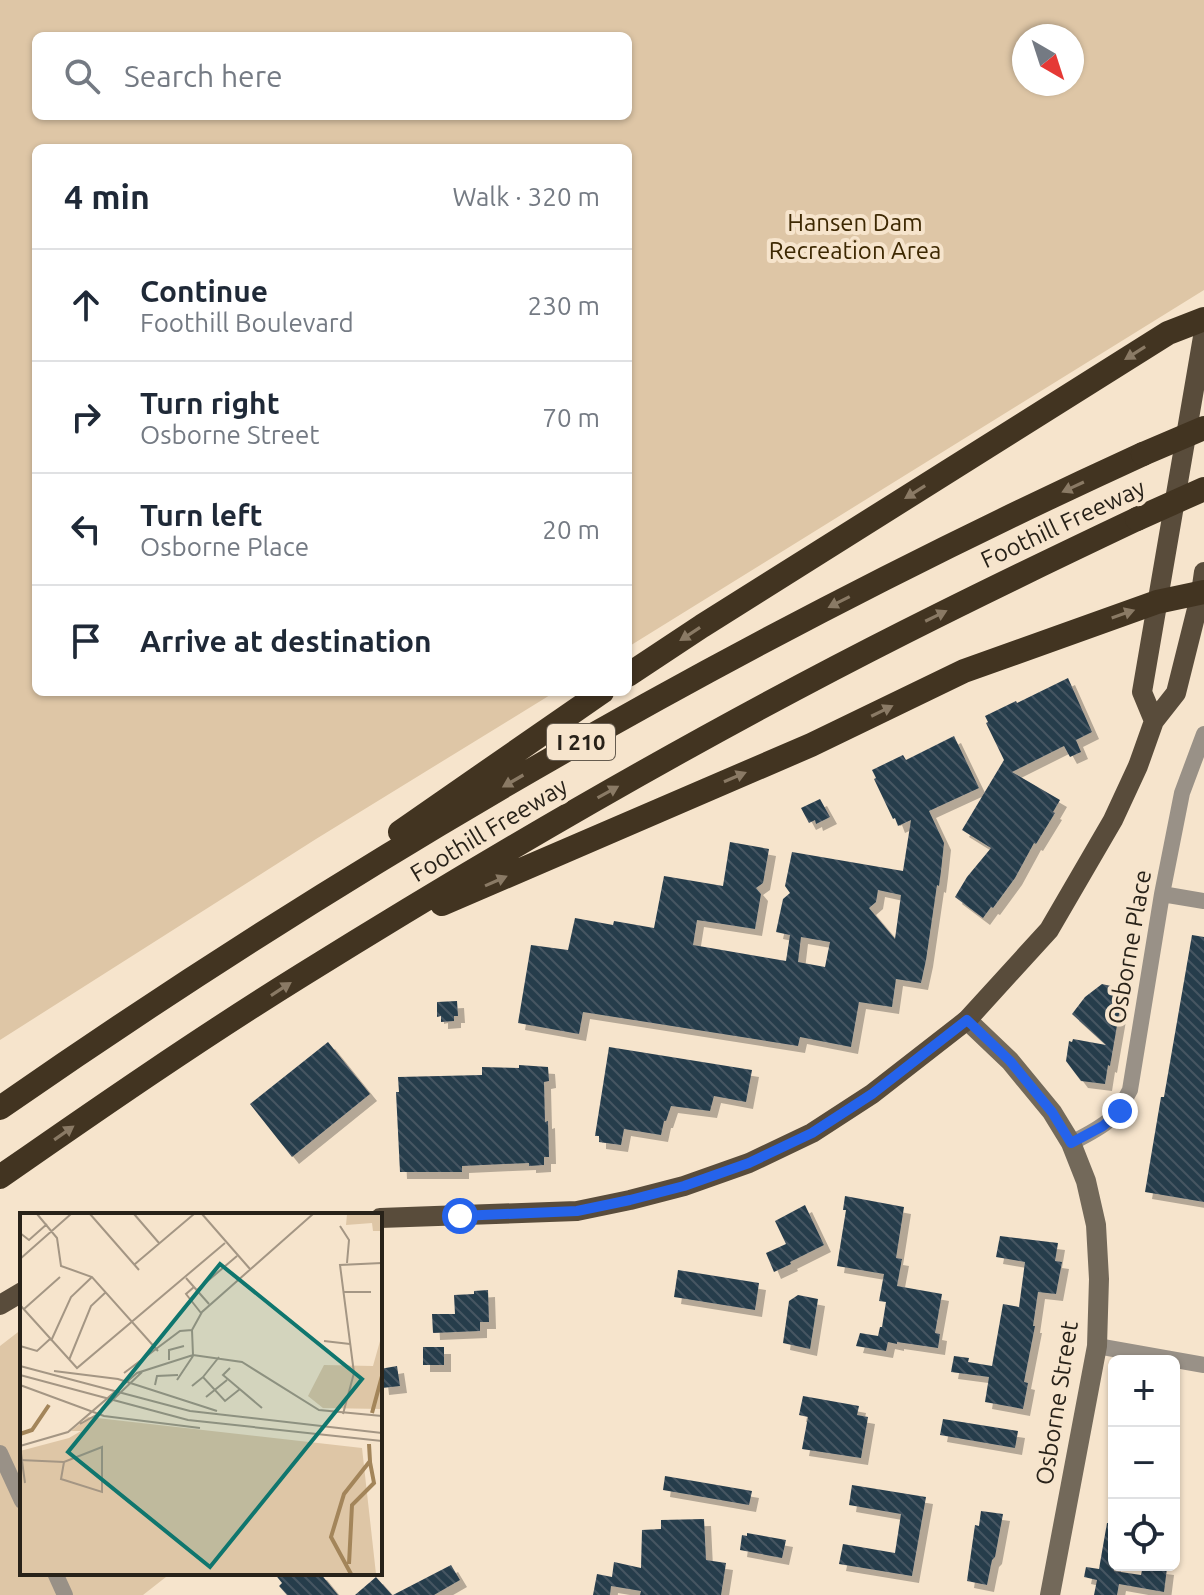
<!DOCTYPE html>
<html lang="en">
<head>
<meta charset="utf-8">
<style>
	:root { --surface:#fff; --page:#f6f6f7; --text:#1f2937; --muted:#747a83; --line:#e0e1e3 }
	body { margin:0; font-family:Ubuntu,sans-serif; background:var(--page); color:var(--text) }
	.controls { position:absolute; right:24px; bottom:24px; display:grid; overflow:hidden; border-radius:12px; box-shadow:0 2px 6px #0004 }
	.controls button { width:72px; height:72px; display:grid; place-items:center; padding:0; border:0; border-bottom:2px solid var(--line); background:var(--surface); color:var(--text); font:40px sans-serif }
	.compass { position:absolute; left:1012px; top:24px; width:72px; height:72px; border-radius:50%; background:var(--surface); box-shadow:0 2px 6px #0004; rotate:141deg }
	.stop { position:absolute; width:24px; height:24px; margin:-18px; border:6px solid #2563eb; border-radius:50%; background:#fff }
	.stop.end { background:#2563eb; border-color:#fff; box-shadow:0 2px 8px #0008 }
	.list { margin:0; padding:0; list-style:none }
	h2 { display:flex; justify-content:space-between; align-items:center; height:104px; margin:0; padding:0 32px; font-size:34px }
	h2 small { font-size:26px; font-weight:400; color:var(--muted) }
	.list li { display:grid; grid-template-columns:52px 1fr auto; gap:24px; align-items:center; box-sizing:border-box; height:112px; padding:0 32px; border-top:2px solid var(--line) }
	.list b { display:block; font-size:30px; white-space:nowrap }
	.list p { margin:0; font-size:26px; white-space:nowrap; color:var(--muted) }
	.list em { font-size:26px; font-style:normal; color:var(--muted) }
	.icon { flex:none; width:44px; height:44px; fill:none; stroke:currentColor; stroke-width:2; stroke-linecap:round; stroke-linejoin:round }
	.map { position:relative; flex:none; width:1204px; height:1595px; overflow:hidden }
	.search { position:absolute; background:var(--surface); box-shadow:0 2px 6px #0004; left:32px; top:32px; width:600px; height:88px; display:flex; align-items:center; gap:20px; box-sizing:border-box; padding:0 28px; border-radius:12px; color:var(--muted); font-size:30px }
	.panel { position:absolute; background:var(--surface); box-shadow:0 2px 6px #0004; left:32px; top:144px; width:600px; height:552px; border-radius:12px }
	.map>svg:first-child { display:block }
	.green { fill:#dec6a6; fill-rule:evenodd }
	.building { fill:url(#building-back-hatch); fill-rule:evenodd; filter:url(#shadow) }
	.lines { fill:none; stroke-linecap:round; stroke-linejoin:round }
	.street { stroke:#999187; stroke-width:16 }
	.secondary { stroke:#73695a; stroke-width:20 }
	.primary { stroke:#594c3b; stroke-width:20 }
	.highway { stroke:#423421; stroke-width:24 }
	.highway-bridge { stroke:#423421; stroke-width:24 }
	.oneway { fill:#8a7a65 }
	.route { stroke:#2563eb; stroke-width:10 }
	.labels { text-anchor:middle; stroke-width:8; stroke-linejoin:round; paint-order:stroke }
	.shield { fill:#f6e4cc; stroke:#665c4f; stroke-width:2 }
	.shield-label { font-size:22px; font-weight:bold; fill:#282219 }
	.park-label { font-size:24px; fill:#3d2802; stroke:#f6e4cc }
	.street-label { font-size:24px; fill:#282219; stroke:#f6e4cc }
	.inset-river { fill:none; stroke:#a3855a; stroke-width:4 }
	.inset-road { fill:none; stroke:#a49684; stroke-width:2 }
	.view { fill:#0f766e; fill-opacity:0.15; stroke:#0f766e; stroke-width:4 }
	.inset-edge { fill:none; stroke:#282219; stroke-width:4 }
</style>
</head>
<body>
<div class="map">
<svg width="1204" height="1595" viewBox="0 0 1204 1595">
	<defs>
		<pattern id="building-back-hatch" width="6" height="6" patternUnits="userSpaceOnUse" patternTransform="scale(2)"><rect width="6" height="6" fill="#283c4c"/><path d="M-1 5l2 2M0 0l6 6M5-1l2 2" fill="none" stroke="#465662"/></pattern>
		<filter id="shadow"><feDropShadow dx="7" dy="7" stdDeviation="0" flood-color="#0004"/></filter>
	</defs>
	<rect width="100%" height="100%" fill="#f6e4cc"/>
	<path class="green" d="M0,0H1204V290L628,647V148H36V692H555L316,839L0,1040ZM628,36V116H36V36ZM1072,36V84H1024V36Z
		M22,1329V1573H171L143,1595H0V1346Z"/>
	<path class="building" d="M1068,678L1092,732L1076,740L1081,752L1070,757L1064,746L1012,772L1060,800L1053,812L1055,813L1036,844L1034,843L1015,878L993,908L991,907L983,918L955,897L967,877L991,848L962,830L1004,760L986,723L988,722L985,716L1016,701L1017,703Z
		M954,736L979,788L929,811L944,843L941,871L939,886L937,885L926,960L921,983L896,979L892,1007L859,1002L851,1047L800,1037L798,1046L583,1012L579,1034L518,1023L531,945L568,950L575,918L613,925L614,921L654,928L664,876L723,886L730,842L769,849L763,883L756,888L761,894L755,929L697,920L693,945L786,961L790,935L776,932L783,899L790,893L785,886L792,852L903,871L911,820L898,826L895,818L893,819L874,779L876,778L872,770L903,755L906,760ZM878,890L901,895L895,939L869,908L876,902ZM801,937L830,942L825,967L798,962Z
		M820,799L830,817L816,824L815,820L809,823L801,808Z
		M1192,935L1204,937V1202L1145,1192L1161,1097H1164Z
		M1102,984L1115,987L1114,989L1123,991L1110,1066L1108,1065L1105,1084L1081,1081L1066,1061L1069,1041L1072,1042L1073,1039L1106,1045L1072,1014L1085,997Z
		M457,1001L458,1016H454V1021L441,1022V1016L437,1017V1002Z
		M328,1042L370,1094L292,1157L250,1104Z
		M609,1047L752,1070L746,1102L714,1096L710,1111L671,1106L666,1121H664L661,1135L624,1129L621,1145L599,1142V1136H595Z
		M519,1065L548,1067L549,1081L544,1082L545,1122L548,1121L549,1157H544V1165L529,1166V1163L462,1166V1172H400L396,1092H399L398,1077L482,1075V1067L519,1068Z
		M845,1196L904,1207L896,1258L902,1259L897,1286L942,1294L935,1333L940,1334L938,1348L897,1342V1344L888,1342L886,1351L856,1346L860,1333L878,1336L880,1327H882L886,1302L879,1301L884,1274L837,1266L846,1210H843Z
		M805,1205L824,1245L790,1262L791,1264L774,1272L766,1253L786,1244L775,1221Z
		M1000,1236L1058,1243L1055,1261L1062,1262L1056,1294L1038,1292L1033,1326H1035L1024,1382L1028,1383L1023,1409L985,1402L989,1377L951,1372L954,1356L969,1358L968,1362L992,1366L1003,1304L1019,1307L1025,1262L996,1257Z
		M678,1270L759,1283L755,1310L674,1297Z
		M488,1290L489,1322H480V1331L433,1333L432,1314H455L454,1295L474,1294V1291Z
		M798,1295L818,1299L810,1349L783,1343L789,1301Z
		M423,1347H444V1365H423Z
		M397,1366L400,1386L382,1388L380,1369Z
		M803,1396L859,1406L857,1415L868,1417L861,1458L802,1449L808,1417L799,1415Z
		M943,1419L1018,1431L1015,1448L940,1435Z
		M665,1476L752,1491L749,1505L663,1490Z
		M852,1485L926,1497L912,1576L839,1564L843,1544L895,1553L901,1514L849,1505Z
		M981,1511L1003,1514L995,1557L992,1560L987,1585L967,1581L975,1525L979,1526Z
		M704,1519L706,1560L726,1563L721,1595H640L641,1591L611,1586L610,1595H593L597,1574L612,1577L614,1562L641,1568L642,1530L661,1529V1520Z
		M1107,1523H1114V1571L1141,1575L1143,1565L1167,1568L1164,1592L1119,1584L1117,1595H1094L1097,1580L1084,1577L1086,1567L1099,1569Z
		M747,1533L786,1540L782,1558L740,1550L742,1535L747,1536Z
		M451,1565L460,1580L434,1595H393Z
		M274,1573H320L338,1595H287L279,1586L282,1583Z
		M376,1577L392,1595H355Z"/>
	<g class="lines">
		<path class="street" d="M1162,894L1204,901
			M1071,1143C1102,1127 1114,1122 1130,1090L1162,894L1182,793L1204,734
			M1097,1346L1204,1365
			M0,1453L22,1501
			M55,1573L65,1595"/>
		<path class="secondary" d="M967,1020L1010,1061L1052,1112L1071,1143L1086,1181L1096,1225L1099,1279L1097,1346L1050,1595"/>
		<path class="primary" d="M1154,721L1142,692L1204,331
			M380,1218L577,1211L630,1200L684,1186L749,1163L812,1133L872,1094L967,1020L1049,930L1113,820L1138,766L1154,721L1176,693L1201,593L1204,572
			M0,1305L22,1292"/>
		<path class="highway" d="M628,675L702,626L1168,333L1204,319
			M400,832L602,692
			M442,904L811,745L964,671L1157,602L1204,592
			M0,1108C361,857 743,637 1143,454
			M0,1177C99,1108 199,1039 302,975C498,853 699,736 905,632C982,593 1059,556 1137,519"/>
		<path class="highway-bridge" d="M1143,454L1204,428
			M1137,519L1204,489"/>
	</g>
	<defs><path id="oneway-solid" d="M-6-.8H1V-3.2L6.5 0L1 3.2V.8H-6Z" transform="scale(2)"/></defs>
	<g class="oneway">
		<use href="#oneway-solid" transform="translate(1135 353) rotate(148)"/>
		<use href="#oneway-solid" transform="translate(1073 487) rotate(155)"/>
		<use href="#oneway-solid" transform="translate(915 492) rotate(148)"/>
		<use href="#oneway-solid" transform="translate(839 602) rotate(153)"/>
		<use href="#oneway-solid" transform="translate(1123 614) rotate(-19)"/>
		<use href="#oneway-solid" transform="translate(936 616) rotate(-26)"/>
		<use href="#oneway-solid" transform="translate(690 634) rotate(147)"/>
		<use href="#oneway-solid" transform="translate(882 711) rotate(-26)"/>
		<use href="#oneway-solid" transform="translate(735 777) rotate(-23)"/>
		<use href="#oneway-solid" transform="translate(513 781) rotate(150)"/>
		<use href="#oneway-solid" transform="translate(608 792) rotate(-29)"/>
		<use href="#oneway-solid" transform="translate(496 881) rotate(-24)"/>
		<use href="#oneway-solid" transform="translate(281 989) rotate(-33)"/>
		<use href="#oneway-solid" transform="translate(64 1133) rotate(-35)"/>
	</g>
	<g class="lines">
		<path class="route" d="M460,1216L577,1211L630,1200L684,1186L749,1163L812,1133L872,1094L967,1020L1010,1061L1052,1112L1071,1143L1103,1126L1120,1111"/>
	</g>
	<g class="labels">
		<rect class="shield" x="547" y="724" width="68" height="36" rx="6"/>
		<g class="shield-label">
			<text x="581" y="750">I 210</text>
		</g>
		<g class="park-label">
			<text x="855" y="231">Hansen Dam<tspan x="855" dy="28">Recreation Area</tspan></text>
		</g>
		<g class="street-label">
			<text transform="translate(1063 524) rotate(-25)" y="8">Foothill Freeway</text>
			<text transform="translate(489 830) rotate(-31)" y="8">Foothill Freeway</text>
			<text transform="translate(1130 947) rotate(-80)" y="8">Osborne Place</text>
			<text transform="translate(1057 1403) rotate(-81)" y="8">Osborne Street</text>
		</g>
	</g>
	<g transform="translate(20 1213)">
		<rect width="362" height="362" fill="#f6e4cc"/>
		<path d="M327,1H362V18H353L352,10L326,12ZM362,121V196L303,195L288,183L304,152L353,153ZM68,204L342,235L356,361H0V238L49,225L61,218H51Z" fill="#dec6a6"/>
		<path class="inset-river" d="M352,200L362,163M0,221L12,217L29,192M329,351L332,292L354,270L350,249M331,361L311,324L324,281L350,248L349,231"/>
		<path class="inset-road" d="M17,1L37,25L41,53L72,64L138,138M70,1L119,57M114,1L139,30M182,1L230,56M320,13L329,27L327,50M0,20L9,27L27,11M0,46L51,1M115,51L174,1M166,65L189,91M174,74L166,81L181,100M177,77L217,43M323,79H351M0,92L57,155L205,30M4,96L40,64M31,128L51,84L72,64M304,128L330,131M0,133L17,138L30,126M173,142L172,117L182,99L293,1M49,147L71,93L86,79M149,147V137L164,133M0,153L170,198L362,220M210,155L203,162L242,195M34,158L98,166L197,198M104,160L160,118L172,117M0,162L168,207L362,228M183,164L199,144M157,167L173,143M0,172L84,203L180,215M135,172L137,163L158,162M172,173L183,164L205,188L220,176M186,184L207,167M323,201L334,160L320,52L362,50M60,211L78,201L122,159M0,233L5,270M0,233L48,219L117,160L173,142L222,149L299,197L362,203M0,247L44,249L82,234V279L41,266L44,249"/>
		<path class="view" d="M200,51L342,166L190,354L48,239Z"/>
		<rect width="362" height="362" class="inset-edge"/>
	</g>
</svg>
<div class="controls">
<button>+</button>
<button>−</button>
<button><svg class="icon" aria-label="locate" viewBox="0 0 24 24"><circle cx="12" cy="12" r="6"/><path d="M12 2v4M12 18v4M2 12h4M18 12h4"/></svg></button>
</div>
<svg class="compass" viewBox="-18 -18 36 36"><path d="M0-13l5 13h-10z" fill="#e53935"/><path d="M0 13l5-13h-10z" fill="#747a83"/></svg>
<div class="stop" style="left:460px;top:1216px"></div>
<div class="stop end" style="left:1120px;top:1111px"></div>
<div class="search"><svg class="icon" aria-label="search" viewBox="0 0 24 24"><circle cx="10" cy="10" r="6"/><path d="M15 15l6 6"/></svg>Search here</div>
<section class="panel">
<h2>4 min<small>Walk · 320 m</small></h2>
<ul class="list">
<li><svg class="icon" aria-label="ahead" viewBox="0 0 24 24"><path d="M12 20V5M6 11l6-6 6 6"/></svg><div><b>Continue</b><p>Foothill Boulevard</p></div><em>230 m</em></li>
<li><svg class="icon" aria-label="right" viewBox="0 0 24 24"><path d="M7 20v-9h11M14 6l5 5-5 5"/></svg><div><b>Turn right</b><p>Osborne Street</p></div><em>70 m</em></li>
<li><svg class="icon" aria-label="left" viewBox="0 0 24 24"><path d="M17 20v-9H6M10 6l-5 5 5 5"/></svg><div><b>Turn left</b><p>Osborne Place</p></div><em>20 m</em></li>
<li><svg class="icon" aria-label="arrive" viewBox="0 0 24 24"><path d="M6 21V4h12l-3 4 3 4H6"/></svg><div><b>Arrive at destination</b></div></li>
</ul>
</section>
</div>
</body>
</html>
